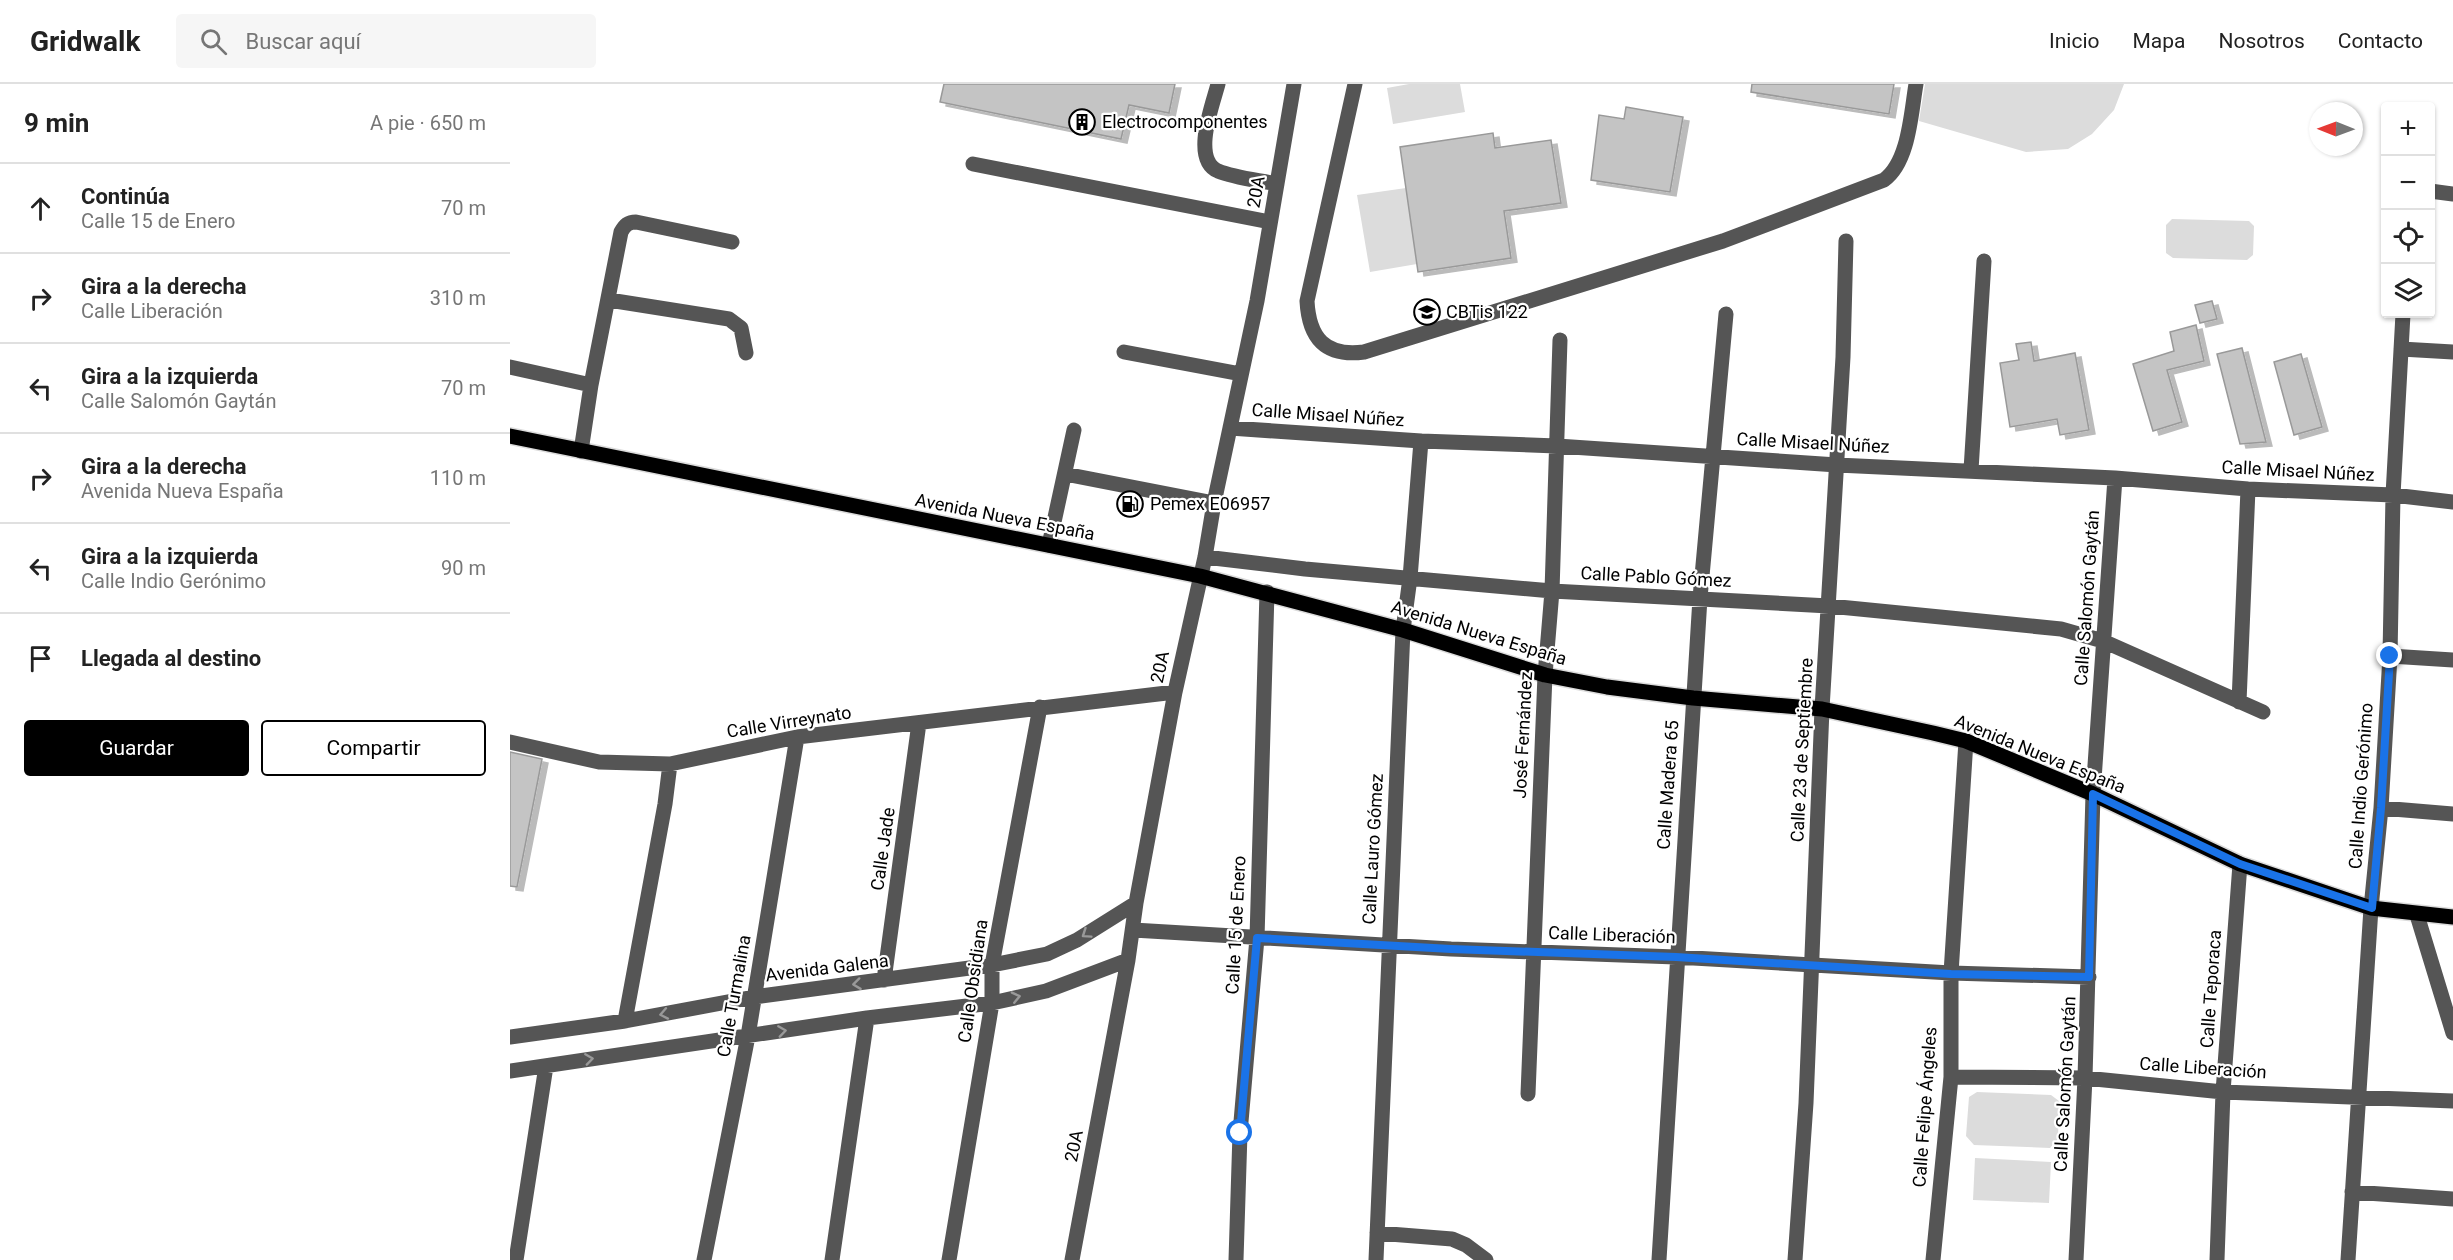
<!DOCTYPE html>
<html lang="es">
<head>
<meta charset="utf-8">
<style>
	:root { --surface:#fff; --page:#f6f6f6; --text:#222; --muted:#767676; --line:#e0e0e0; --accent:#000 }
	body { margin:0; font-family:Roboto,sans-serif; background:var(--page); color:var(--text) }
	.controls { position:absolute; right:18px; top:18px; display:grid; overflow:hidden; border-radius:6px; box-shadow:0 2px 4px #0004 }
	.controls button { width:54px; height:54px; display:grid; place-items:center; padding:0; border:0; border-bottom:2px solid var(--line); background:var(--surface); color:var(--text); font:30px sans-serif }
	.compass { position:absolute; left:1799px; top:18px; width:54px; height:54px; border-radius:50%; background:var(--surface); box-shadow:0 2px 4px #0004; rotate:271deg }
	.stop { position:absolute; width:18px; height:18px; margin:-14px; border:4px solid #1a73e8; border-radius:50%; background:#fff }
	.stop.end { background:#1a73e8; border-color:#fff; box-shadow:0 2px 6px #0008 }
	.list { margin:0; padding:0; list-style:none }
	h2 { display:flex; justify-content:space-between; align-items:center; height:78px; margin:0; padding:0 24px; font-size:26px }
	h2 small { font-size:20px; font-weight:400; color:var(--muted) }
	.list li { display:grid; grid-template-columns:39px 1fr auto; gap:18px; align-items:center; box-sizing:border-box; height:90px; padding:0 24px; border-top:2px solid var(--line) }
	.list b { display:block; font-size:22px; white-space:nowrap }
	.list p { margin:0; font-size:20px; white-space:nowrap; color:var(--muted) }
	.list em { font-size:20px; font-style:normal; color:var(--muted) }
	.actions { display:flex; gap:12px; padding:18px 24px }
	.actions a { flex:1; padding:14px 0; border:2px solid var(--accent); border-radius:6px; text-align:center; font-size:21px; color:var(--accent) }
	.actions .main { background:var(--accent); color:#fff }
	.icon { flex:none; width:33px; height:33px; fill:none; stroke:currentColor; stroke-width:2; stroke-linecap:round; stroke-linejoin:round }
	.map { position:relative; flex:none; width:1943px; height:1176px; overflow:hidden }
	header { display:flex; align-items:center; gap:36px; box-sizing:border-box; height:84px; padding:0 30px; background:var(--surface); border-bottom:2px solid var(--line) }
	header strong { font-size:28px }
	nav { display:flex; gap:33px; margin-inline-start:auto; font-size:21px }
	.search { width:420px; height:54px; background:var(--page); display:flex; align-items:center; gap:15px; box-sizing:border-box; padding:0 21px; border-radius:6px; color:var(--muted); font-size:22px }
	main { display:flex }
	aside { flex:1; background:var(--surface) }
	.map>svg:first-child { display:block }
	.green { fill:#dcdcdc }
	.building { fill:#c4c4c4; stroke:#999; stroke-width:1.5; filter:url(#shadow) }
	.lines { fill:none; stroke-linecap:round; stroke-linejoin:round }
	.major-casing { stroke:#dbdbdb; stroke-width:18 }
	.minor { stroke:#555; stroke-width:15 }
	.major { stroke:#000; stroke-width:15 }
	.oneway { stroke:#999 }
	.route { stroke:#1a73e8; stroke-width:8 }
	.labels { text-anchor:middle; stroke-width:4.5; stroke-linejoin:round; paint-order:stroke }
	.poi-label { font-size:18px; fill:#000; stroke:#fff; text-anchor:start }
	.street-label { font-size:18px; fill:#000; stroke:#fff }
</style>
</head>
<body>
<header>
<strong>Gridwalk</strong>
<div class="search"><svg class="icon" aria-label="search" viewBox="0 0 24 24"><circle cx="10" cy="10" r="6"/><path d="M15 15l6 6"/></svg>Buscar aquí</div>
<nav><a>Inicio</a><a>Mapa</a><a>Nosotros</a><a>Contacto</a></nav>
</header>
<main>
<aside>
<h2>9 min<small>A pie · 650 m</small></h2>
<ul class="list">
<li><svg class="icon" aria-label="ahead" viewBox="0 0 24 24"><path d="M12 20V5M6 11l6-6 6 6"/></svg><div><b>Continúa</b><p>Calle 15 de Enero</p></div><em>70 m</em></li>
<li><svg class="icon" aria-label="right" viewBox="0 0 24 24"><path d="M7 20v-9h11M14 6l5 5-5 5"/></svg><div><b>Gira a la derecha</b><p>Calle Liberación</p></div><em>310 m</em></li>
<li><svg class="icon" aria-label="left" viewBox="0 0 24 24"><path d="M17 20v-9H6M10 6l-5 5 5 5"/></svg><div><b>Gira a la izquierda</b><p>Calle Salomón Gaytán</p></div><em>70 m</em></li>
<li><svg class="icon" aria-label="right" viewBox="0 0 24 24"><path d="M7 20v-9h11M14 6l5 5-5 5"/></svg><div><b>Gira a la derecha</b><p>Avenida Nueva España</p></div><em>110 m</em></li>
<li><svg class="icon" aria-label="left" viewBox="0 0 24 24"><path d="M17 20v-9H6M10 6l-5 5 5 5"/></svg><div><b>Gira a la izquierda</b><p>Calle Indio Gerónimo</p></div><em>90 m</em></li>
<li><svg class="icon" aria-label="arrive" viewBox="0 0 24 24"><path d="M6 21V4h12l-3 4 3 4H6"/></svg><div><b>Llegada al destino</b></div></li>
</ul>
<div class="actions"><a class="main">Guardar</a><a>Compartir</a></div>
</aside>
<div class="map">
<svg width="1943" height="1176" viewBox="0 0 1943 1176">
	<defs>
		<filter id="shadow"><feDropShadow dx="6" dy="4" stdDeviation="0" flood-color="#0004"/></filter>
	</defs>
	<rect width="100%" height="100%" fill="#fff"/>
	<path class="green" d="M899,0H950L955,28L883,40L877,4Z
		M1415,0H1614L1604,26L1582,50L1558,65L1516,68L1409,37Z
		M896,104L907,180L860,188L847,111Z
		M1662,135L1739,137L1744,142L1743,171L1737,176L1663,174L1656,169V141Z
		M1467,1008L1541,1011L1549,1017L1548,1055L1540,1064L1464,1061L1456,1052L1459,1013Z
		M1465,1074L1541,1078L1539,1119L1463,1116Z"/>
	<path class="building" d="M434,0H665L659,29L619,21L611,55L430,18Z
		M1242,0H1384L1379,30L1241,8Z
		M1116,23L1173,33L1160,108L1081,96L1089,31L1114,35Z
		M983,49L985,64L1041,56L1051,119L994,127L1001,174L908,188L890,63Z
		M1702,217L1707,235L1690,239L1685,221Z
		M1686,241L1694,277L1657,286L1672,338L1643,347L1623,280L1664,267L1660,248Z
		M1521,258L1524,277L1565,269L1579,346L1550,351L1547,335L1500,343L1490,279L1509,276L1506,260Z
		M1732,264L1756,358L1730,360L1707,270Z
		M1791,270L1812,343L1784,351L1764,278Z
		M0,668L32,675L7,803L0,802Z"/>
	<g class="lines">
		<g class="major-casing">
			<path id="major" d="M0,352L690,492L893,546L1035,591L1097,603L1183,614L1312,625L1423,649L1456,657L1583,710L1730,780L1861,824L1943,833"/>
		</g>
		<path class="minor" d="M708,0C703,20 681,75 708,87C725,94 748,96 767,100
			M845,0L797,217C799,254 815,273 854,268L1213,157L1374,96C1399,78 1401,29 1406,0
			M463,80L760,138
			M1920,107L1943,110
			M99,216L219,235L231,244L236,269
			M1891,265L1943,268
			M614,268L731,290
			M0,283L81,301
			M720,344L911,357L1047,362L1327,381L1605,394L1738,405L1883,411L1943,418
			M71,367L81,301L111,148C115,141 118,138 126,138L222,158
			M1461,386L1474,177
			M555,390L704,419
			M539,461L564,346
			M695,473L795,485L1042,507L1319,522L1551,545L1593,557L1753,628
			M1880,572L1943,576
			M1729,618L1738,405
			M0,658L89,678L160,680L287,653L665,608
			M1871,724L1943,730
			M1907,831L1943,949
			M623,846L941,865L1166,873L1441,889L1579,893
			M374,896L409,639
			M115,937L155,720L160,680
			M0,953L115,937L244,913L482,881L537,870L567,856L626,819
			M0,987L357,934L482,919L536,907L618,876
			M1441,993L1575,994L1713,1008L1943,1017
			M1018,1010L1035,591L1042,507L1050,256
			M1842,1108L1943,1115
			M867,1149L942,1155L956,1161L976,1176
			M6,1176L36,982
			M194,1176L238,952L287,653
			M322,1176L357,934
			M439,1176L482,919V881L530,623
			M562,1176L618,876L626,819L665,608L695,473L704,419L747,217L784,0
			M726,1176L730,1049L747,854L757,508
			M866,1176L893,546L900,494L911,357
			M1149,1176L1190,514L1216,230
			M1285,1176L1296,1019L1312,625L1333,273L1336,157
			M1423,1176L1441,993V889L1456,657
			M1566,1176L1575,994L1583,710L1605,394
			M1707,1176L1713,1008L1730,780
			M1838,1176L1861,824L1871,724L1880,572L1883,411L1893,230"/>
		<use href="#major" class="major"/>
	</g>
	<defs><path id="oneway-chevron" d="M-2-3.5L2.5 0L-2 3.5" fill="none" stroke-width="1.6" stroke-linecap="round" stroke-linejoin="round" transform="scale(1.5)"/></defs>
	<g class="oneway">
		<use href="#oneway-chevron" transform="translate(576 850) rotate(146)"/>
		<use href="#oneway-chevron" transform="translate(347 900) rotate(173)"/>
		<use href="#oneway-chevron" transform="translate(506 913) rotate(-13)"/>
		<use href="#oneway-chevron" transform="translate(154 930) rotate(169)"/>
		<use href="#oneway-chevron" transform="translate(272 947) rotate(-8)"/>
		<use href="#oneway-chevron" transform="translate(79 975) rotate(-8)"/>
	</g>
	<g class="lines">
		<path class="route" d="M730,1049L747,854L941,865L1166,873L1441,890L1579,893L1583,710L1730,780L1862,824L1871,724L1880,572"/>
	</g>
	<defs>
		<g id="building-ring" transform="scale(1.35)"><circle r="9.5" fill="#fff" stroke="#000" stroke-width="1.5"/><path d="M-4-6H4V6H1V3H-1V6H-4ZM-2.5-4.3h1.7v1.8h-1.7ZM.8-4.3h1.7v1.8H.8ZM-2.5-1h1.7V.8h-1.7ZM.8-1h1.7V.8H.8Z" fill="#000"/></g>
		<g id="school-ring" transform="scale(1.35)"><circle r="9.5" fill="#fff" stroke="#000" stroke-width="1.5"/><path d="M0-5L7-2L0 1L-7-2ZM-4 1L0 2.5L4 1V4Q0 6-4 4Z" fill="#000"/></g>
		<g id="fuel-ring" transform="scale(1.35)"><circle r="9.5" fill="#fff" stroke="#000" stroke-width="1.5"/><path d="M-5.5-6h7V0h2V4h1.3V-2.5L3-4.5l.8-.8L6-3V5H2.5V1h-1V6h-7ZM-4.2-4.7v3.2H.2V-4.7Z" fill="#000"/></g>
	</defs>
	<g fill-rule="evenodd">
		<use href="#building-ring" x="572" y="38"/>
		<use href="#school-ring" x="917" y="228"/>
		<use href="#fuel-ring" x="620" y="420"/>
	</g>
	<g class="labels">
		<g class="poi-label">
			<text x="592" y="44">Electrocomponentes</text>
			<text x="936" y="234">CBTis 122</text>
			<text x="640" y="426">Pemex E06957</text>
		</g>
		<g class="street-label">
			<text transform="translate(746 108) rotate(-80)" y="6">20A</text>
			<text transform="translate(818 331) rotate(4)" y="6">Calle Misael Núñez</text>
			<text transform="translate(1303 359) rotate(3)" y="6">Calle Misael Núñez</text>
			<text transform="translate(1788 387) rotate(3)" y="6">Calle Misael Núñez</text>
			<text transform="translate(495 433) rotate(11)" y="6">Avenida Nueva España</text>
			<text transform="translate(1146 493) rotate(3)" y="6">Calle Pablo Gómez</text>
			<text transform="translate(1577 514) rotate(-86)" y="6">Calle Salomón Gaytán</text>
			<text transform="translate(969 549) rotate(17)" y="6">Avenida Nueva España</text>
			<text transform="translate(650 583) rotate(-78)" y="6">20A</text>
			<text transform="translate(279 638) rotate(-9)" y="6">Calle Virreynato</text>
			<text transform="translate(1013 651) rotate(-87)" y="6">José Fernández</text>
			<text transform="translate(1292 666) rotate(-87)" y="6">Calle 23 de Septiembre</text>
			<text transform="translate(1530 670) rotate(22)" y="6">Avenida Nueva España</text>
			<text transform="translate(1158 701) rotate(-86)" y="6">Calle Madera 65</text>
			<text transform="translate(1851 702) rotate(-86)" y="6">Calle Indio Gerónimo</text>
			<text transform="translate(373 765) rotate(-82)" y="6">Calle Jade</text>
			<text transform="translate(863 765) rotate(-87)" y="6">Calle Lauro Gómez</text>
			<text transform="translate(726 841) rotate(-87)" y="6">Calle 15 de Enero</text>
			<text transform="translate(1102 851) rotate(2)" y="6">Calle Liberación</text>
			<text transform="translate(317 884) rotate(-7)" y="6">Avenida Galena</text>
			<text transform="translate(463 897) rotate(-82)" y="6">Calle Obsidiana</text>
			<text transform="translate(1701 905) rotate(-86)" y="6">Calle Teporaca</text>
			<text transform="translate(224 912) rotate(-80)" y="6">Calle Turmalina</text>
			<text transform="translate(1693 984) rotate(4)" y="6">Calle Liberación</text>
			<text transform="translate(1555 1000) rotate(-87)" y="6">Calle Salomón Gaytán</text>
			<text transform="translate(1415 1023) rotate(-86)" y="6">Calle Felipe Ángeles</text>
			<text transform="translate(564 1062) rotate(-79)" y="6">20A</text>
		</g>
	</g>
</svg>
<div class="controls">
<button>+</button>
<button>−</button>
<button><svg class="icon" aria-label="locate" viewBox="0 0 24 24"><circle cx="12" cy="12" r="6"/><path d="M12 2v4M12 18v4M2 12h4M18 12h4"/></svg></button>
<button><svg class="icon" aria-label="layers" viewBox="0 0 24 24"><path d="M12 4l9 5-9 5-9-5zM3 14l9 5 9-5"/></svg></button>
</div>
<svg class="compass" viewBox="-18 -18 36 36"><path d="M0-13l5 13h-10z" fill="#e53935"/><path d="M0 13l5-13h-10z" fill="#767676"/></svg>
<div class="stop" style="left:730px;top:1049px"></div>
<div class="stop end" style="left:1880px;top:572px"></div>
</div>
</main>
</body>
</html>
